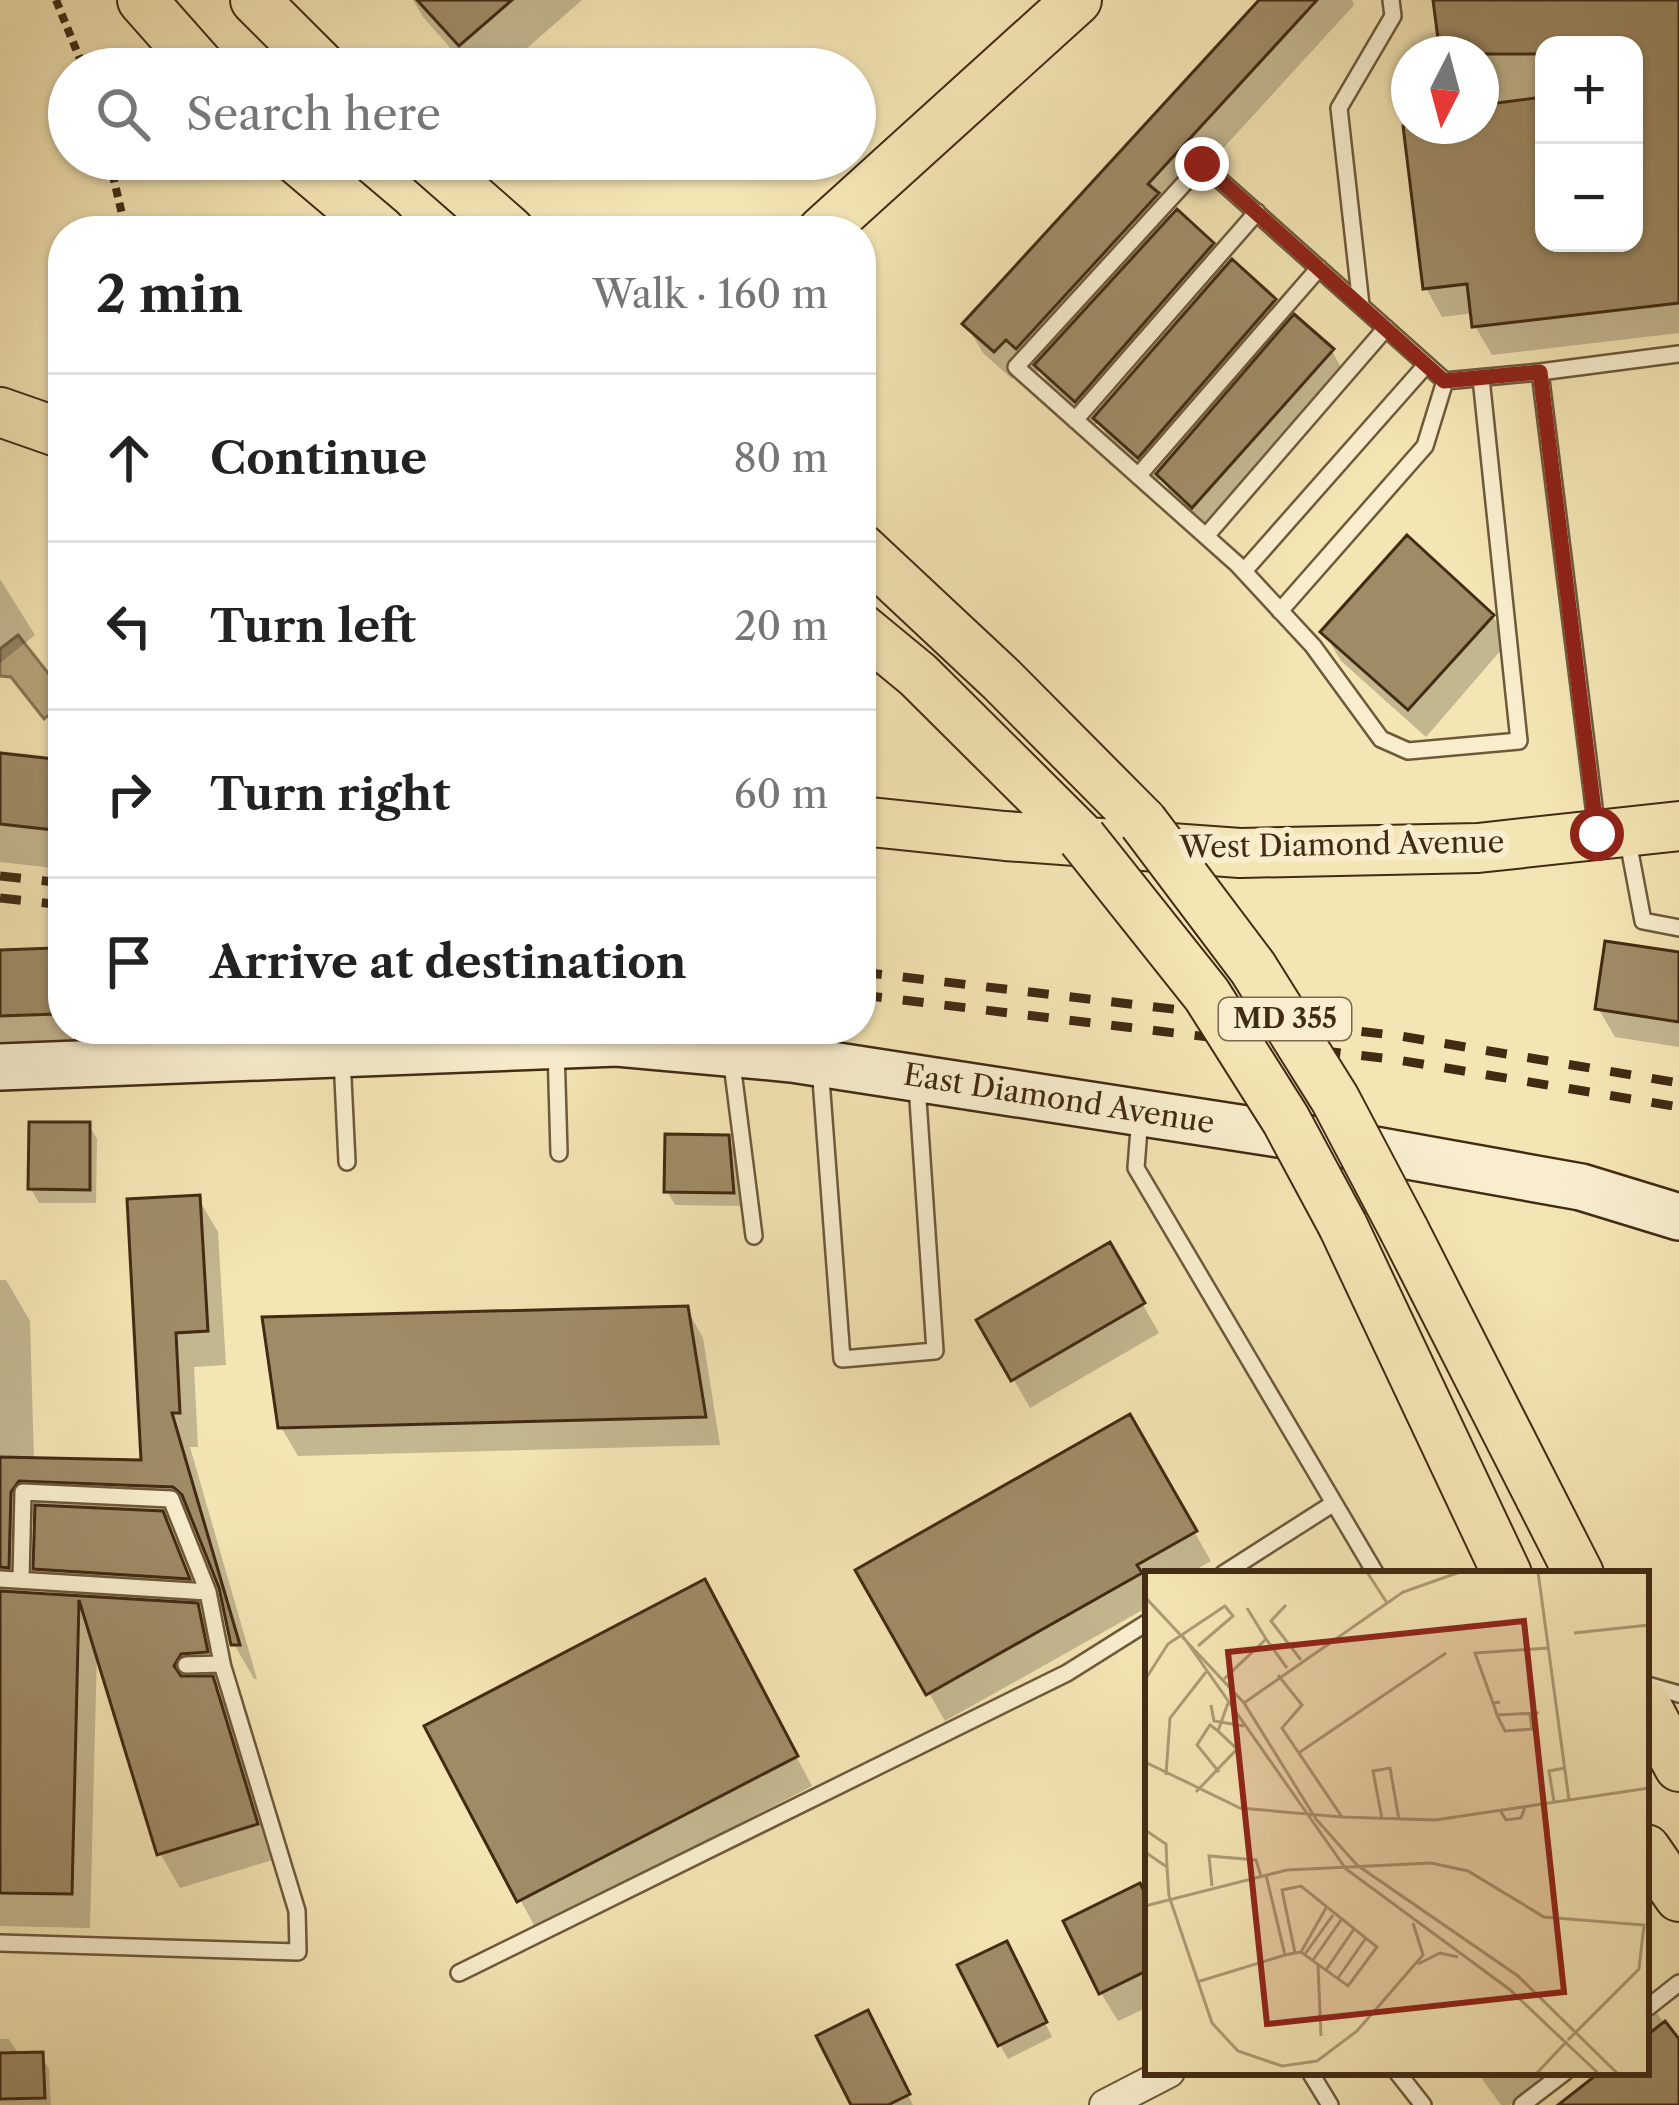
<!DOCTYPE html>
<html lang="en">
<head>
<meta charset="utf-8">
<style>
	:root { --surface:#fff; --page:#f2f2f2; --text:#222; --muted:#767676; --line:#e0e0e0 }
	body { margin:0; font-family:"Libre Caslon Text",serif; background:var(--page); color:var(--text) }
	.controls { position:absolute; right:36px; top:36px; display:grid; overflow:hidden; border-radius:24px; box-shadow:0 3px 9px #0004 }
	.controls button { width:108px; height:108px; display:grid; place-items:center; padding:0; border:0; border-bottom:3px solid var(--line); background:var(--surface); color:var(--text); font:60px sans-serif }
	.compass { position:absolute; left:1391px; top:36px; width:108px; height:108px; border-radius:50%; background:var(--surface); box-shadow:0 3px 9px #0004; rotate:186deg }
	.stop { position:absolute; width:36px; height:36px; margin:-27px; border:9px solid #8f2418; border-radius:50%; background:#fff }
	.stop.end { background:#8f2418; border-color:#fff; box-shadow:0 3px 12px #0008 }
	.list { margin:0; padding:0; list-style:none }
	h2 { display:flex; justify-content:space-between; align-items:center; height:156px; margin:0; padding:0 48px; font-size:51px }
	h2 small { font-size:39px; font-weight:400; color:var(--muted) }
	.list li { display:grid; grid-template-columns:78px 1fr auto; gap:36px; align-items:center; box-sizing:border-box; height:168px; padding:0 48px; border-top:3px solid var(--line) }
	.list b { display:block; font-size:45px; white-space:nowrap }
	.list em { font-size:39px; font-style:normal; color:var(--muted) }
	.icon { flex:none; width:66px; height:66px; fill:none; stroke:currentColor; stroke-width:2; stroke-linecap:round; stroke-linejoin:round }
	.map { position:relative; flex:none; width:1679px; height:2105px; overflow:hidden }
	.search { position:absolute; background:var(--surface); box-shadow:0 3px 9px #0004; left:48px; top:48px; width:828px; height:132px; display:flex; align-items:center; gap:30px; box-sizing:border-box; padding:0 42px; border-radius:66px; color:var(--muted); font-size:45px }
	.panel { position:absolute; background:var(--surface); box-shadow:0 3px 9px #0004; left:48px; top:216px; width:828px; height:828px; border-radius:48px }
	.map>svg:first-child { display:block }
	.water { fill:#b7a67d; stroke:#887553; stroke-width:3 }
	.shadow { fill:#0003; fill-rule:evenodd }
	.building { fill:#9f8c67; stroke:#422b13; stroke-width:3 }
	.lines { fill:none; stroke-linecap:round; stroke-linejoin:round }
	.lane-casing { stroke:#6e5a3b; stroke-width:20 }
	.street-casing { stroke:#6e5a3b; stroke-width:34 }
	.secondary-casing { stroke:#422b13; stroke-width:50 }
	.primary-casing { stroke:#422b13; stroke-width:52 }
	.path { stroke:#422b13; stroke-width:8; stroke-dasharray:9 6; stroke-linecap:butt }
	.lane { stroke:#f8eece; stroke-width:15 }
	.street { stroke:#f8eece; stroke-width:30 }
	.secondary { stroke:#f8eece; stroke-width:45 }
	.primary { stroke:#f4e5b4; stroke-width:48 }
	.rail { stroke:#422b13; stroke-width:9; stroke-dasharray:21 21; stroke-linecap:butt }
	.primary-bridge-casing { stroke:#422b13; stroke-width:52; stroke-linecap:butt }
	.primary-bridge { stroke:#f4e5b4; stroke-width:48 }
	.route { stroke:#8f2418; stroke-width:15 }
	.labels { text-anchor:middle; stroke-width:12; stroke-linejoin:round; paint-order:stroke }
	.shield { fill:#f8eece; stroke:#79664b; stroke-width:3 }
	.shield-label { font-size:27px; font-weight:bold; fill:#422b13 }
	.street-label { font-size:30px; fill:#422b13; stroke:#f8eece }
	.inset-road { fill:none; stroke:#ad9b74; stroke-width:3 }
	.view { fill:#8f2418; fill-opacity:0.15; stroke:#8f2418; stroke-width:6 }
	.inset-edge { fill:none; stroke:#422b13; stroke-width:6 }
</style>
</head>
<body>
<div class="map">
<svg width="1679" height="2105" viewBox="0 0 1679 2105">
	<rect width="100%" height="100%" fill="#f4e5b4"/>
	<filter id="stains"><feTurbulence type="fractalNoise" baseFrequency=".00167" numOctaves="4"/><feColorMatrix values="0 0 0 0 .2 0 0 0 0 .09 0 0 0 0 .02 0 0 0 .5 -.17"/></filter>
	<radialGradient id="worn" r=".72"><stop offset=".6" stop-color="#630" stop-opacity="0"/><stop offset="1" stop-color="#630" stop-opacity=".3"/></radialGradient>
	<path class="water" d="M18,635L63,692V704L44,719L11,677L0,676V649Z"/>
	<path class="shadow" d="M413,0H582L503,69H469L423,17Z
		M1263,0H1352L1354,5L1166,211L1171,220L1212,245L1226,270L1274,300L1289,326L1332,351L1348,380L1210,534L1176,503L1162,477L1155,485L1113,447L1099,421L1093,428L1054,394L1040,369L1034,376L1023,367L1012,379L983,353L966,324Z
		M1436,0H1679V333L1492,355L1475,326L1474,313L1442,317L1426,288L1405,117H1409V126H1481V54H1443ZM1544,45H1634V243H1544Z
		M0,579L35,635L0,663Z
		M1491,613L1508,642L1426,737L1341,661L1324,632Z
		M0,751L63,758V869L0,862Z
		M52,951L63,970V1029H71L72,1042L0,1045V953Z
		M1679,955V1047L1615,1037L1598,1008Z
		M89,1125L97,1139L96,1203H39L31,1189Z
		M727,1138L735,1152L740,1206L675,1205L667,1191Z
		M198,1198L218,1232L226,1365L194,1367L198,1447H190L257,1679H254L234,1644L222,1587L196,1521L165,1520L203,1607L196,1606L216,1641L225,1686L216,1687L232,1714L276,1859L180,1888L160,1853L97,1652L90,1928L0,1926V1280H6L30,1321L34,1461L144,1463ZM37,1516L36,1568L53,1597L28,1596L29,1528Z
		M1109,1246L1159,1333L1030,1408L980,1321Z
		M687,1309L703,1338L720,1445L298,1456L281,1427Z
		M1129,1418L1211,1561L1188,1574H1148V1607L945,1721L859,1571Z
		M720,1612L812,1786L536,1929L428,1727Z
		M1148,1903V2007L1118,2021L1101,1993Z
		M1013,1958L1052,2037L1008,2059L1000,2045Z
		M1646,1998L1679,2044V2105H1563L1595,2080L1589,2072H1646Z
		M875,2028L913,2105H854Z
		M0,2039H9L18,2053L41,2055L49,2069L51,2105H0Z
		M1477,2072H1555L1510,2105H1501Z"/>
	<path class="building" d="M417,0H512L459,46Z
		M1259,0H1317L1148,184L1159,193L1016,349L1006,340L994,352L962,324Z
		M1433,0H1679V303L1472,327L1467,284L1423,289L1403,126H1481V105L1544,97V243H1634V45H1544V54H1440Z
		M1177,209L1214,243L1075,402L1034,365Z
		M1232,259L1276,299L1138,458L1093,418Z
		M1294,314L1334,349L1192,508L1156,474Z
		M1407,535L1494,615L1408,710L1320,632Z
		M0,753L63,760V831L0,824Z
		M1605,941L1679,952V1022L1595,1009Z
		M53,948L57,1014L0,1016V950Z
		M29,1122H90V1190L28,1189Z
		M665,1134L729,1135L734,1193L664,1192Z
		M200,1195L208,1331L176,1333L180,1413H172L240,1645H231L219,1588L182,1495L173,1487L19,1481L11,1492L9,1568L0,1567V1457L141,1460L127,1199Z
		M1110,1242L1145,1303L1011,1381L976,1320Z
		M688,1306L706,1417L278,1428L262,1317Z
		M1130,1414L1197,1531L1137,1565L1142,1573L926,1695L855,1570Z
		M35,1505L163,1511L190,1579L33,1569Z
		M705,1579L798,1756L517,1902L424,1726Z
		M0,1591L198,1603L208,1652L181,1654L174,1666L181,1676H213L258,1824L157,1855L79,1600L72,1894L0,1893Z
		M1140,1883L1148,1899V1970L1099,1994L1063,1921Z
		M1007,1941L1047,2022L998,2046L957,1965Z
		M868,2010L910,2094L888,2105H851L816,2036Z
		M1665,2021L1679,2039V2105H1558L1600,2072H1646V2036Z
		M43,2052L45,2098L0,2099V2053Z"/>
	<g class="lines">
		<g class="lane-casing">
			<path id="lane" d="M1361,305L1339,108L1393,16L1391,0
				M1481,378L1519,741L1408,751L1381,739L1313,646L1237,564L1016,367L1202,164L1445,381L1540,372
				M1075,420L1257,212
				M1138,476L1319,268
				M1206,536L1386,328
				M1244,571L1426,365
				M1280,611L1425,446L1445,381
				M1597,831L1540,372L1679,354
				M1627,836L1643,921L1679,928
				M556,1048L559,1153
				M731,1056L754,1236
				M342,1058L347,1162
				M820,1066L842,1359L935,1351L917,1085
				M1140,1115L1136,1168L1376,1574
				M1223,1574L1334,1503
				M0,1579L208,1592L223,1668
				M21,1580L23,1492L171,1499L208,1592
				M1647,1685L1679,1694
				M0,1943L298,1952L297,1911L222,1664L186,1665
				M459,1973L1067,1673L1148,1622
				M1646,2009L1679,1983
				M1310,2072L1330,2105
				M1397,2072L1423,2105
				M1522,2105L1565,2072"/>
		</g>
		<g class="street-casing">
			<path id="street" d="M1105,2105L1169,2072"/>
		</g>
		<g class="secondary-casing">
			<path id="secondary" d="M0,1067L617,1043L792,1059L1330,1142L1581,1187L1679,1217"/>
		</g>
		<g class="primary-casing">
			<path id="primary" d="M142,0L203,69
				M255,0L324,69
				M296,159L381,231
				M428,159L510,231
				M822,231L1077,0
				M0,412L63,434
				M861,548L1002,680L1143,822
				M861,628L918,675L1082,838
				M861,821L1005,836L1240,853L1478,848L1679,826
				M1343,1226L1507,1574
				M1404,1230L1579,1574
				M1646,1705L1679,1767
				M1646,1849L1679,1897"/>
		</g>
		<path class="path" d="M56,0L84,69
			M109,159L126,231"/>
		<use href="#lane" class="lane"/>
		<use href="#street" class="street"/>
		<use href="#secondary" class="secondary"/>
		<use href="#primary" class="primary"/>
		<path class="rail" d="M0,876L63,883
			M0,898L63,905
			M861,972L1400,1036L1679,1083
			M861,995L1398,1060L1679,1107"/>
		<g class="primary-bridge-casing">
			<path id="primary-bridge" d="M1143,822L1253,968L1335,1099L1404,1230
				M1082,838L1207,995L1286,1120L1343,1226"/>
		</g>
		<use href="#primary-bridge" class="primary-bridge"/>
	</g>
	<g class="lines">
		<path class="route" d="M1202,164L1444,381L1540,372L1597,834"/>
	</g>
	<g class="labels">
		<rect class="shield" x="1219" y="998" width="132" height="42" rx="9"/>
		<g class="shield-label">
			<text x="1285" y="1028">MD 355</text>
		</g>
		<g class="street-label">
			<text transform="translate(1342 845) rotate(-1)" y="10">West Diamond Avenue</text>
			<text transform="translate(1059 1099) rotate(9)" y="10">East Diamond Avenue</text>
		</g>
	</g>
	<g transform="translate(1145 1571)">
		<rect width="504" height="504" fill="#f4e5b4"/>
		<path class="inset-road" d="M222,1L242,32M393,1L424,229M0,26L99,132L171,248L212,294L373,405L473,503M141,34L126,50L156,89M102,37L121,68M429,62L504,54M37,64L201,298L364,418L454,503M133,104L157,134L137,157L197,246M79,108L121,68L142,97M0,109L23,73L80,35L88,45L53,75M348,131L352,144L394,142M355,131L348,132L330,82L403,77M99,132L258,21L315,1M66,134L69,150L99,155M352,144L360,160L387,158L385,143M73,160L65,154L52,174L74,201M155,181L301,82M0,191L95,237L197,246L290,249L504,217M21,204L25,147L61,101M51,221L92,178L73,160L83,132M409,231L404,200L420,197M355,239L361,249L376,247L380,236M237,248L228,200L245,197L254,249M0,259L21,273L22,296M0,281L22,296L24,325M67,315L64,285L111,289L116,305M24,325L67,452L93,480L137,495L172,490L212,460L278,384L268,352M0,335L142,299L286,292L323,300L399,346L499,354L494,398L423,469M156,381L181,337M160,383L188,344M140,384L150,382L156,381L203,415L232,376L156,315L137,319L150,382M168,389L196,349M273,393L295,382L313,386M173,394L176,465M181,399L209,358M193,407L221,367M52,411L140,384L121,304M391,503L422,470"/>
		<path class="view" d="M379,50L419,421L122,453L83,81Z"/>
		<rect width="504" height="504" class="inset-edge"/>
	</g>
	<rect width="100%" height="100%" filter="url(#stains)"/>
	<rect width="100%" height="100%" fill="url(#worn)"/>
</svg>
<div class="controls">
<button>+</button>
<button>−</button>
</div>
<svg class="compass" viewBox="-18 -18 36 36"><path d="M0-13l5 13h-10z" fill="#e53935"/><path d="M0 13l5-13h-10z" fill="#767676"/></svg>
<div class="stop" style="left:1597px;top:834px"></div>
<div class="stop end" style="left:1202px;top:164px"></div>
<div class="search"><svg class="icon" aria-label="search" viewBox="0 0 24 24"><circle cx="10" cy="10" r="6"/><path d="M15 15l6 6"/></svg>Search here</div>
<section class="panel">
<h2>2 min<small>Walk · 160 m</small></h2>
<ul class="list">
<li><svg class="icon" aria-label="ahead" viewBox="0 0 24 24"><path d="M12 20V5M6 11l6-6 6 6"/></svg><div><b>Continue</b></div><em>80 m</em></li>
<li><svg class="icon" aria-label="left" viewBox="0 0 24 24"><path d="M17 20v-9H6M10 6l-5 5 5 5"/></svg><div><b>Turn left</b></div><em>20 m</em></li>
<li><svg class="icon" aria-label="right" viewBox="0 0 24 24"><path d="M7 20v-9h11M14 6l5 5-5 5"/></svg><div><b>Turn right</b></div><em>60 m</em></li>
<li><svg class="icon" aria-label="arrive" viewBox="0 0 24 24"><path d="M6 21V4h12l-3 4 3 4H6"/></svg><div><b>Arrive at destination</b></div></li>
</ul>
</section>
</div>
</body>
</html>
